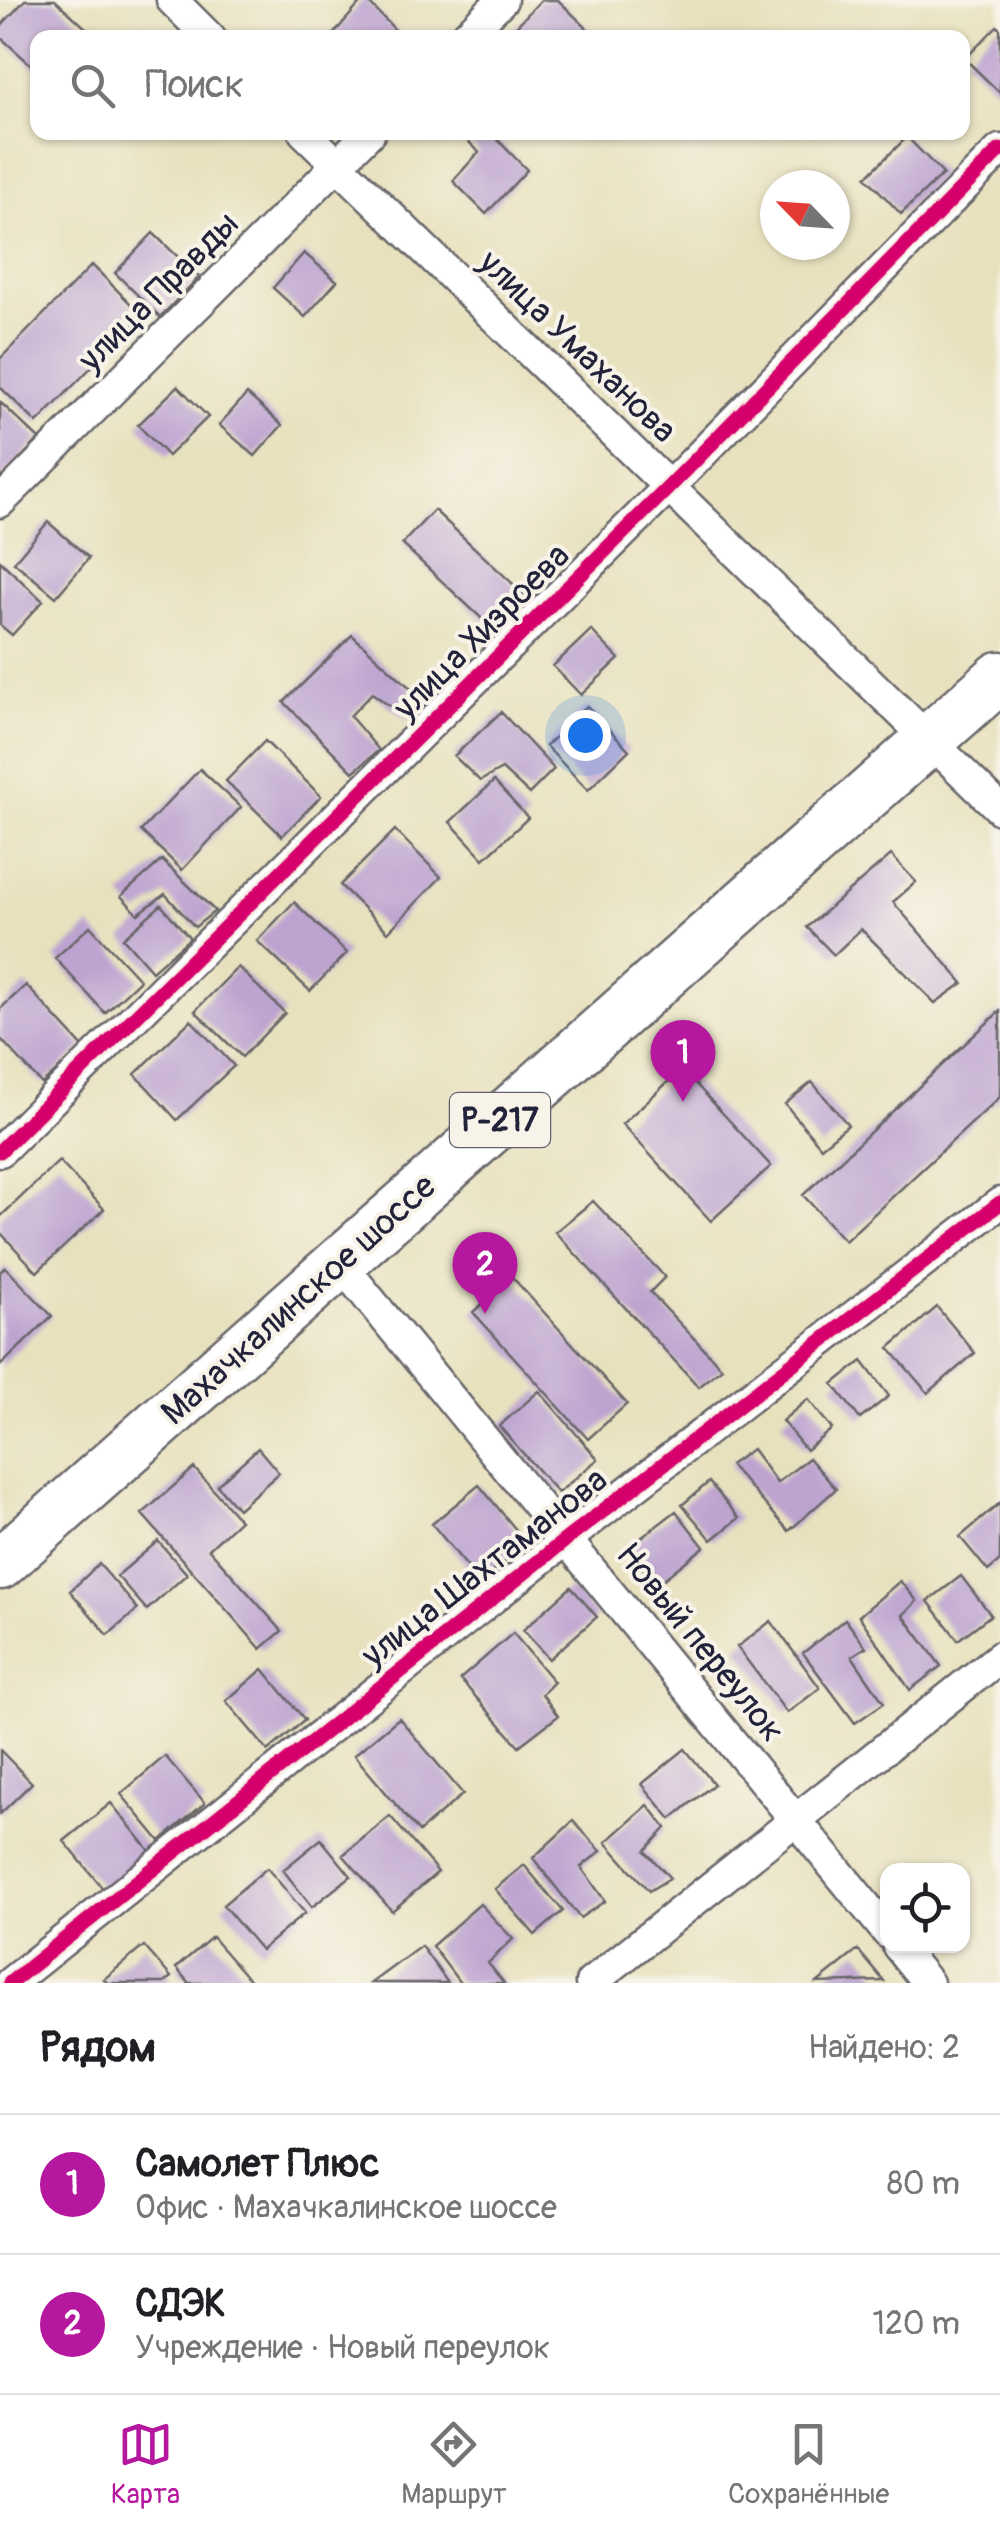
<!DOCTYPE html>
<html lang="ru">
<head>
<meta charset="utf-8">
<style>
	:root { --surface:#fff; --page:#f2f2f2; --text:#202124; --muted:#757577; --line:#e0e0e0; --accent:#b5179e }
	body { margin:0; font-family:Pangolin,sans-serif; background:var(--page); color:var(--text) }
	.controls { position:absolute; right:30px; bottom:30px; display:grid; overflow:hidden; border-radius:20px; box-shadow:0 2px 8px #0004 }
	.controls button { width:90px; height:90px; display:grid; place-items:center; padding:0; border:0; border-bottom:2px solid var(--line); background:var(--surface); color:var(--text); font:50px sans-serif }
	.compass { position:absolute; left:760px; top:170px; width:90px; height:90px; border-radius:50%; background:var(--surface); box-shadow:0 2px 8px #0004; rotate:295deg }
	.you { position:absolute; left:585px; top:735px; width:35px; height:35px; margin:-25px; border:8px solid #fff; border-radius:50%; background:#1a73e8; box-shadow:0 0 0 15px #1a73e833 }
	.badge { display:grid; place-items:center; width:65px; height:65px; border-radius:50%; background:var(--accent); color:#fff; font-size:32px; font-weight:700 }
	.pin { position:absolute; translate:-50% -82px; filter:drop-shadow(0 2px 5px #0008) }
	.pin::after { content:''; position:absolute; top:52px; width:35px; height:30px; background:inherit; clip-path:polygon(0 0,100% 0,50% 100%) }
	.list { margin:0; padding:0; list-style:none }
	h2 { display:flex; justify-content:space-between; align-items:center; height:130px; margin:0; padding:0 40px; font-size:42px }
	h2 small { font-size:32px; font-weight:400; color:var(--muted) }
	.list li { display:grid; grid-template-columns:65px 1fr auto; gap:30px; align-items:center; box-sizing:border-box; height:140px; padding:0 40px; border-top:2px solid var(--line) }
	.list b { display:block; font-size:38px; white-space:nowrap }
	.list p { margin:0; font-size:32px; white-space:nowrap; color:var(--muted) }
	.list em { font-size:32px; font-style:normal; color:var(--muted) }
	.icon { flex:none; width:55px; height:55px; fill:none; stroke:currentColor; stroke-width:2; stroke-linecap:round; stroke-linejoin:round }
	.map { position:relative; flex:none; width:1000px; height:1983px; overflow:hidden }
	.search { position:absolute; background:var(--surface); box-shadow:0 2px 8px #0004; left:30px; right:30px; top:30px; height:110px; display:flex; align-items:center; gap:25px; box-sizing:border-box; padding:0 35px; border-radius:20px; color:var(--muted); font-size:38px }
	.sheet { height:410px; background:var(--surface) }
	nav { display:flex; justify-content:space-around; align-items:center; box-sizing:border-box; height:140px; border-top:2px solid var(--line); background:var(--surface); font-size:28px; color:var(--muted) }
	nav a { display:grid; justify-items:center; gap:5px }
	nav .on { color:var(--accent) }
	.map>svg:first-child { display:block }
	.building { fill:#bda4d0 }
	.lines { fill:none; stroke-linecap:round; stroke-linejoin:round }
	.minor-casing { stroke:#676569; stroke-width:35 }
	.trunk-casing { stroke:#676569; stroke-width:55 }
	.minor { stroke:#fff; stroke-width:30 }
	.trunk { stroke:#fff; stroke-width:50 }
	.cycleway-casing { stroke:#f7f3e8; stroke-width:21 }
	.cycleway { stroke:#d6006c; stroke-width:15 }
	.labels { text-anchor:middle; stroke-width:8; stroke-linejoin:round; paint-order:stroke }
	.shield { fill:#f7f3e8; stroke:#62616f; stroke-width:2.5 }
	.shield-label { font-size:32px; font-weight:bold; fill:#22223b }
	.street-label { font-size:35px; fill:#22223b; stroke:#f7f3e8 }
</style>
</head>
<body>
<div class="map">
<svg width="1000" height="1983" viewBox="0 0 1000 1983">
	<rect width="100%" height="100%" fill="#f7f3e8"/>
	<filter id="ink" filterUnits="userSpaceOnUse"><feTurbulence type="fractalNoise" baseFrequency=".01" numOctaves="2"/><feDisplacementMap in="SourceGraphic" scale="20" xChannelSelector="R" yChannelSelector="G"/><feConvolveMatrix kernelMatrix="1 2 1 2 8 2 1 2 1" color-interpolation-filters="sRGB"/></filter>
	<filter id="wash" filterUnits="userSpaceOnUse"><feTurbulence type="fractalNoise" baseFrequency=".0048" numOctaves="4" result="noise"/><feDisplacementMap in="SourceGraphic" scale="40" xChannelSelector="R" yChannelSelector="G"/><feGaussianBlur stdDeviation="2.25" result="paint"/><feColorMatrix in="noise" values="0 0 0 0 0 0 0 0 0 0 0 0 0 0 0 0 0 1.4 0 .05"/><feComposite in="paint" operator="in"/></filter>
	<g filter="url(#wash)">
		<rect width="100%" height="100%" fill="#e8e1be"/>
		<g id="blocks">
			<path class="building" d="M25,0H55L87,29L79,38H38V71L0,37V27Z
				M363,0H366L403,38H330Z
				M541,0H558L594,35L511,38L508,35Z
				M997,26L1000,29V93L965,59Z
				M459,132H490L527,170L486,214L453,181L479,152Z
				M907,137L943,174L901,214L866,177Z
				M153,233L199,277L160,317L115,273Z
				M304,253L337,281L305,317L273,288Z
				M92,265L142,315L37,423L0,387V359Z
				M178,386L208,417L168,456L138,425Z
				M247,394L282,425L255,456L219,425Z
				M0,402L39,439L2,478L0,476Z
				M434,510L527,597L495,631L402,544Z
				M48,522L89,558L56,597L14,562Z
				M0,561L43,601L12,635L0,625Z
				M591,630L619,659L581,695L553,666Z
				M352,635L427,703L407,719L372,693L350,716L379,750L353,772L284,702Z
				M587,706L629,750L588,790L546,746Z
				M501,712L554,769L529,794L502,769L480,781L454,756Z
				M265,741L321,796L282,836L226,781Z
				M200,769L241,807L182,870L141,831Z
				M494,781L528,818L484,859L450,822Z
				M395,830L441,877L388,932L340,885Z
				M891,855L916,882L893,902L963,983L935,1003L861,929L834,955L807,927Z
				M162,860L215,911L195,927L165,894L138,914L121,896Z
				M294,902L347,953L310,991L257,941Z
				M161,905L190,938L152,971L123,938Z
				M90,926L140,980L105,1013L55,958Z
				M238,967L285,1013L242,1057L195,1011Z
				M26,985L83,1047L42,1084L0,1038V1009Z
				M1000,1011V1097L845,1241L803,1195Z
				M191,1020L234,1066L177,1120L135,1074Z
				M682,1069L771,1166L711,1221L622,1124Z
				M812,1082L848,1125L821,1147L785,1104Z
				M59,1161L104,1209L37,1272L0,1232V1217Z
				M593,1201L665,1277L650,1292L722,1368L699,1387L555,1232Z
				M5,1267L52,1316L0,1366V1272Z
				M512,1277L627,1404L588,1439L473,1312Z
				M937,1307L975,1353L928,1393L889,1348Z
				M862,1361L889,1396L860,1419L833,1384Z
				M539,1391L598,1459L558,1493L499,1426Z
				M808,1399L832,1429L806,1450L782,1421Z
				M258,1448L279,1473L238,1509L217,1485Z
				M752,1449L777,1483L809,1458L836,1489L789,1531L730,1465Z
				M194,1468L240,1520L209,1549L282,1631L261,1649L142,1514Z
				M709,1482L739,1518L712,1540L682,1505Z
				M479,1485L527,1543L480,1582L432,1524Z
				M1000,1503V1561L988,1571L960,1537Z
				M676,1511L704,1547L656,1585L628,1548Z
				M158,1541L187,1574L147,1610L117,1576Z
				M99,1564L138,1609L108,1635L70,1591Z
				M961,1576L991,1615L958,1640L928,1601Z
				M900,1581L917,1601L903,1615L941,1666L910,1690L859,1616Z
				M571,1587L597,1617L549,1659L523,1630Z
				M845,1619L866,1647L852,1656L884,1703L855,1723L803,1653Z
				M771,1621L820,1688L787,1713L737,1647Z
				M513,1633L554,1682L542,1694L558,1716L519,1746L460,1679Z
				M263,1669L305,1720L268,1751L226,1701Z
				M399,1718L463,1794L419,1832L354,1755Z
				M685,1749L714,1784L671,1819L642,1784Z
				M0,1750L32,1783L0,1814Z
				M165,1756L205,1803L160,1841L121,1794Z
				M111,1803L151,1852L104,1890L64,1841Z
				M648,1805L666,1828L645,1851L670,1878L649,1891L606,1842Z
				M390,1816L438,1872L392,1911L343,1855Z
				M573,1821L601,1851L581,1867L605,1901L580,1918L533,1858Z
				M321,1839L351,1876L312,1907L283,1870Z
				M524,1865L563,1911L535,1935L495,1889Z
				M267,1868L305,1913L261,1950L223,1905Z
				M480,1904L513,1939L488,1963L504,1983H460L432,1946Z
				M212,1937L252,1983H189L176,1968Z
				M144,1946L171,1977L164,1983H108L104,1979Z
				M421,1946L448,1983H371Z
				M858,1950L884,1981L817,1983Z"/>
		</g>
	</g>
	<g filter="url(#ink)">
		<use href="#blocks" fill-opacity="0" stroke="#676569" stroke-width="2.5"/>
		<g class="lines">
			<g class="minor-casing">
				<path id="minor" d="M172,0L210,38
					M464,38L502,0
					M304,132L1000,809
					M0,502L370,132
					M0,1151L670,486L1000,150
					M339,1262L888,1933
					M898,1946L928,1983
					M10,1983L568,1538L1000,1203
					M591,1983L1000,1657"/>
			</g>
			<g class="trunk-casing">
				<path id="trunk" d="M0,1564L1000,677"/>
			</g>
			<use href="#minor" class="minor"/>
			<use href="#trunk" class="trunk"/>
			<g class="cycleway-casing">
				<path id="cycleway" d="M0,1151L670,486L1000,150
					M10,1983L568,1538L1000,1203"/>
			</g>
			<use href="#cycleway" class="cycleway"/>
		</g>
	</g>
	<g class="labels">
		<rect class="shield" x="450" y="1093" width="100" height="54" rx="8"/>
		<g class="shield-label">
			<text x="500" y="1131">Р-217</text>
		</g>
		<g class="street-label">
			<text transform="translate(158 291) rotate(-45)" y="12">улица Правды</text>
			<text transform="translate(578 346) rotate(44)" y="12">улица Умаханова</text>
			<text transform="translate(481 631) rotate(-45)" y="12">улица Хизроева</text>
			<text transform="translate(298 1299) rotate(-42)" y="12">Махачкалинское шоссе</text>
			<text transform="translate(484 1567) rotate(-38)" y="12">улица Шахтаманова</text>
			<text transform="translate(701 1642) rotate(51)" y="12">Новый переулок</text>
		</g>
	</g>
</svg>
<div class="controls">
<button><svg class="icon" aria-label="locate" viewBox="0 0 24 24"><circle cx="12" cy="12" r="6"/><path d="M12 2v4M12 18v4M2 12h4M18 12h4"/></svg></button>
</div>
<svg class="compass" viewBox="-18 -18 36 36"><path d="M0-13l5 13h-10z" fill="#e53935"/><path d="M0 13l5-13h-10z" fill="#757577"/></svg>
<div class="you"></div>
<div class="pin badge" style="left:683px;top:1102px">1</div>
<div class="pin badge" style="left:485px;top:1314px">2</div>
<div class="search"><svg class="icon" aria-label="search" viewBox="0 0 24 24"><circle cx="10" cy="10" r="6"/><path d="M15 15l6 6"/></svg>Поиск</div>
</div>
<section class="sheet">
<h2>Рядом<small>Найдено: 2</small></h2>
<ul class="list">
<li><span class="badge">1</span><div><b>Самолет Плюс</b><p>Офис · Махачкалинское шоссе</p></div><em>80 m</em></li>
<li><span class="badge">2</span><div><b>СДЭК</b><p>Учреждение · Новый переулок</p></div><em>120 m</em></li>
</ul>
</section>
<nav>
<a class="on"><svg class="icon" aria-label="map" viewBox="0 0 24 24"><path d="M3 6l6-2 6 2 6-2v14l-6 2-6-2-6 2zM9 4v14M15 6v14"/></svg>Карта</a>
<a><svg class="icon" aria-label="directions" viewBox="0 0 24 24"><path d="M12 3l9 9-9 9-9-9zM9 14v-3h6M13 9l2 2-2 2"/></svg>Маршрут</a>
<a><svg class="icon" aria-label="saved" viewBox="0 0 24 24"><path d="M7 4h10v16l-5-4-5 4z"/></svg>Сохранённые</a>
</nav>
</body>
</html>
